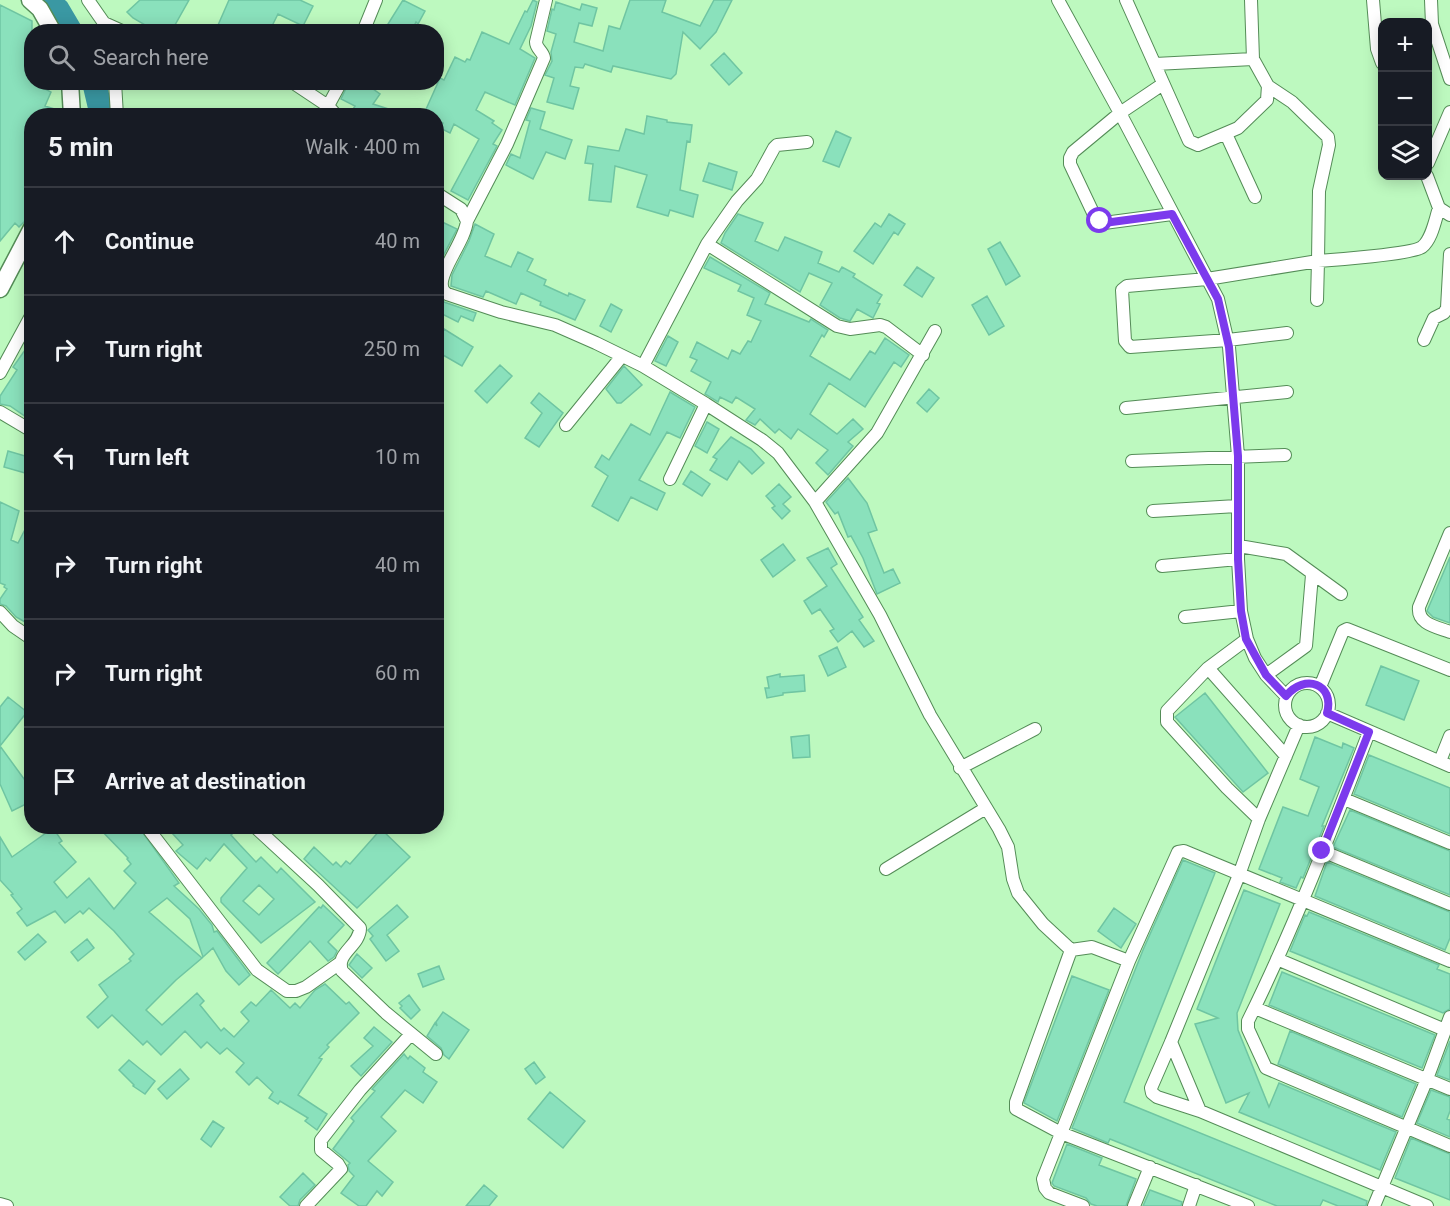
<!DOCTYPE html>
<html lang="en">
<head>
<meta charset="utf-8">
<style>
	:root { --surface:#171b24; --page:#20242c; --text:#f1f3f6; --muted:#9ea1a6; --line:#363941 }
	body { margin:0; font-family:Roboto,sans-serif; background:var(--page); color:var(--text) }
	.controls { position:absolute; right:18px; top:18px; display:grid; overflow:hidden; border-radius:12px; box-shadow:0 3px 15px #0003 }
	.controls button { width:54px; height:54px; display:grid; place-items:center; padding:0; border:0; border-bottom:2px solid var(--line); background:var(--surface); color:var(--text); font:30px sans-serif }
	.stop { position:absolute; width:18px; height:18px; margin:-14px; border:4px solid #7c3aed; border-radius:50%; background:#fff }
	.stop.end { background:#7c3aed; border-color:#fff; box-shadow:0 2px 6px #0008 }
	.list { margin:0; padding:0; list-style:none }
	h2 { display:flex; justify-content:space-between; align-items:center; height:78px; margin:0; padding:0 24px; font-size:26px }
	h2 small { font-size:20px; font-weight:400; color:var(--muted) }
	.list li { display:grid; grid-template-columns:39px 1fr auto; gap:18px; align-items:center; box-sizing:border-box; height:108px; padding:0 24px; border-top:2px solid var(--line) }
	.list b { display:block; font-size:22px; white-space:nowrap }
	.list em { font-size:20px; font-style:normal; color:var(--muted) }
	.icon { flex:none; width:33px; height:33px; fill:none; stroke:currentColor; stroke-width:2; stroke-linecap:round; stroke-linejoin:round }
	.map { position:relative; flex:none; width:1450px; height:1206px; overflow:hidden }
	.search { position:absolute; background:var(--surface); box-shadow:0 3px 15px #0003; left:24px; top:24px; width:420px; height:66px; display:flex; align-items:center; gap:15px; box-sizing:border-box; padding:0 21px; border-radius:24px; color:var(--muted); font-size:22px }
	.panel { position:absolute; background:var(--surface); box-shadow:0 3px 15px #0003; left:24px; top:108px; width:420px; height:726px; border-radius:24px }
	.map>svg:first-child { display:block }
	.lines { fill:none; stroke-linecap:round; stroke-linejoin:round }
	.river { stroke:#3a98a3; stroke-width:24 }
	.building { fill:#8ae1bc; stroke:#6fc5a2; stroke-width:1.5; fill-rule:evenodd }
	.street-casing { stroke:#548c57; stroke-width:14 }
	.secondary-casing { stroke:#548c57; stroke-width:19 }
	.street { stroke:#fff; stroke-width:12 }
	.secondary { stroke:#fff; stroke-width:16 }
	.route { stroke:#7c3aed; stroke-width:8 }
</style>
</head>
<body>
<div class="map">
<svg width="1450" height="1206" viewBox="0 0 1450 1206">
	<rect width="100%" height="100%" fill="#bdf9bf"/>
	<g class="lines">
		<path class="river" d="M47,0L58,10L71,32
			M94,82L102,116"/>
	</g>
	<path class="building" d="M140,0H189L171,32H157L133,18L127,12Z
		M229,0H300L313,6L303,26L278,14L269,32H215Z
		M403,0L425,11L418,24L416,22L411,32H383Z
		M533,0L537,2L531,26L520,49L535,58L515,105L485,92L476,110L494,121L492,123L502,130L493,144L497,146L468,200L451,191L479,139L454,124L450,133L440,128L443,123L436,120V116H423L440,78L444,80L455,57L465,62L467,59L470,60L482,32L509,44L525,11L527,12Z
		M630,0H666L662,12L700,26L714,0H732L716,32L700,49L683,32L676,74L671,79L613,66L611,72L585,64L583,68L575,67L570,86L579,88L573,109L547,102L554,78L545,75L552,61L551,52L556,34L547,31L552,9L554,10L556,2L580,10L582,4L597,8L592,26L579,23L574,42L603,51L609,26L620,29Z
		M0,5L32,21V57L27,68L32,70V82H43L41,87L51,92L45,106L61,111V116H32V214L19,227L15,223L0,241Z
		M724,53L742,73L729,85L711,65Z
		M349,82H363L380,94L373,104L401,113L400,116H358L352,111L355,106L341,99Z
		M531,108L545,112L540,129L572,140L565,159L546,152L533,179L506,165L511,154L520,158L530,121L526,120Z
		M647,116L667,120V122L692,125L690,142L687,141L680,190L698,195L693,217L670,210L668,216L637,207L647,175L615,166L611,202L589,200L593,164L585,163L588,146L619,151L626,129L644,134Z
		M836,131L851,138L839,167L823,161Z
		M709,163L737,172L732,190L703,181Z
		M738,214L763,223L755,241L778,251L785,237L805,245L822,252L818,263L839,272L842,267L855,274L853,277L882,295L877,303L880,304L873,318L857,309L850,321L840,318L820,305L832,283L809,273L800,292L721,243L725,233Z
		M889,214L905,224L898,235L894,232L873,264L854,251L875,223L881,227Z
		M436,219L457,229L436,270Z
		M475,224L494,234L485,256L511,267L518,252L533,259L527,271L546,280L544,285L568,296L569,293L585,300L575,320L540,305L541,302L521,293L516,304L486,291L483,297L451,286L452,275L469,241Z
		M1000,242L1020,276L1006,285L988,249Z
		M710,257L770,293L765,304L809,322L811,319L828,330L824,337L822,335L810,356L850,380L870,351L875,354L885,338L909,355L901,367L894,362L865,407L829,383L810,414L837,434L853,419L863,429L848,442L853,446L828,475L816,463L828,450L798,429L791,439L779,429L775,433L760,419L755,425L746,420L755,409L736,397L732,403L720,397L718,402L705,394L711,382L691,371L697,360L690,357L697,342L728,359L732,350L740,354L748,341L751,342L761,321L747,315L754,298L738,291L741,285L704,268Z
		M917,267L934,278L922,297L904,285Z
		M436,295L444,302L476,313L473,321L461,316L458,322L440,313L442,308L436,306Z
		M987,296L1004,326L989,335L972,305Z
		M611,304L622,310L611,332L600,326Z
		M444,329L473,347L462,366L436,351V342Z
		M668,336L678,342L666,366L655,361Z
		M32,340V421L10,406L0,404V396L17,370L13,367Z
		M500,365L512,376L487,403L475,391Z
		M624,366L642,385L621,403H617L606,389Z
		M929,389L939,398L927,412L917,403Z
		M670,392L695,407L680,438L667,432L639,480L665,493L657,510L631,497L618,521L592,506L608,476L595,467L602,455L609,460L631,424L650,435Z
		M539,393L563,413L539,447L525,438L542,413L531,403Z
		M707,422L719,429L707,453L695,446Z
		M731,437L751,449L764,463L752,474L739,461L727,480L710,470L717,459L713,457Z
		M8,451L32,458V475L4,467Z
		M691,471L710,484L702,496L683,484Z
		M848,478L867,503L877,530L868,533L884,573L893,569L900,583L877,594L863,558L851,536L848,537L838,512L835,514L826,502Z
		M779,484L791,497L783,504L790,511L782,519L772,508L775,506L766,496Z
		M0,502L19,511L11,540L18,543L32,516V612L25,622L16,617L6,606L0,604V599L7,589L4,587L5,585L0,583Z
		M783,544L795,560L773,577L761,560Z
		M828,548L837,564L831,568L863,617L859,620L874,641L864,647L852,631L838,642L830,631L834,629L820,609L812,614L804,601L827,586L807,558Z
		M1450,557V623L1433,617L1427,611Z
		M837,647L846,667L828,676L819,656Z
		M1381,666L1419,681L1404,720L1366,705Z
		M780,674V677L804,675L805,691L783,693V695L767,698L765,688H769L767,677Z
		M1205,693L1268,773L1243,792L1175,717Z
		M8,697L27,712L0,746V707Z
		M809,735L810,757L793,758L791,737Z
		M1315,737L1342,748L1343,743L1354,748L1322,826H1324L1303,878L1301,877L1296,888L1280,882L1282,878L1259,869L1283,807L1308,816L1319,787L1300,779Z
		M0,746L27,783L32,781V801L12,811L0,784Z
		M1369,755L1450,788V834L1354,794Z
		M1350,810L1450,851V895L1333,847Z
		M97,826H138L179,883L174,886L199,909L212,925L214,932L217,931L250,975L239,985L226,971L213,948L203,957L190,919L167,898L149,912L202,958L176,980L146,1010L162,1025L197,993L204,1001L200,1005L221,1031L224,1028L234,1037L249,1021L241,1012L251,1002L256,1006L271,990L290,1008L295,1003L300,1008L315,990L325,984L346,1004L349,1002L359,1013L327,1045L329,1047L319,1058L322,1059L298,1095L327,1114L317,1130L305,1121L308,1118L280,1101L278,1104L269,1098L273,1092L257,1077L249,1085L236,1072L244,1063L227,1048L220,1054L207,1042L201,1048L185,1031L161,1055L147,1041L143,1045L112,1015L98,1028L87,1017L108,997L99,985L131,961L129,959L134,954L114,931L89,908L83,914L80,911L65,923L55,911L27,926L17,913L22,909L11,895L13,894L0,880V837L12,857L53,828L62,841L59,843L76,862L54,882L67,898L89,878L114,909L136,883L124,871L131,864L127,859L128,858Z
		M169,826H241L231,835L240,845L256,862L261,857L277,873L281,868L315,902L261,943L221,902V898L247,868L224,844L210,861L206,858L197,869L176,851L183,845L172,833L174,831ZM259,885L274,899L259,915L243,901Z
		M381,829L410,857L357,908L304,859L314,847L333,865L336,862L341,867L346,861L350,864Z
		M1183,860L1215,873L1124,1102L1367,1201L1366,1206H1338L1323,1200L1320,1206H1277L1110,1139L1108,1143L1072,1128L1143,950Z
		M1327,862L1450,912V938L1445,950L1315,896Z
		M1244,890L1280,904L1237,1013L1238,1030L1269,1107L1279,1083L1396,1132L1380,1170L1239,1112L1249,1093L1226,1103L1195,1024L1218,1018L1197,1009Z
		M323,905L344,925L328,942L337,951L334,957L328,961L310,941L278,974L267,963L319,907L321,908Z
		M397,905L408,917L387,935L399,951L386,961L370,939L373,936L368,930Z
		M1114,908L1136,924L1121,948L1098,931Z
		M1309,912L1439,965L1437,969L1450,974V1009L1443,1013L1290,951L1305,915L1307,916Z
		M38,934L46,942L25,960L18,952Z
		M87,939L94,948L78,961L71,952Z
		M357,954L372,968L362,978L349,965Z
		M439,966L444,979L423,987L418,974Z
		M1282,972L1435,1035L1422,1068L1269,1005Z
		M1072,976L1109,990L1057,1121L1024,1103Z
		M409,995L420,1010L411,1019L400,1008L402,1006L399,1003Z
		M443,1012L469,1030L449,1059L444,1055L441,1048L427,1036L435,1023L437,1026L436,1022Z
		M374,1027L392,1042L361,1076L351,1066L373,1046L364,1038Z
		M1290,1031L1416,1084L1402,1117L1278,1064Z
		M1450,1041V1080L1437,1075Z
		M404,1054L408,1059L410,1056L425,1068L423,1072L437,1082L423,1103L405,1090L381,1117L396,1131L368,1161L393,1182L382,1196L377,1191L366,1206H359L341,1193L354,1176L349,1171L348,1165L350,1163L333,1149L354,1121L351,1118L375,1091L372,1089Z
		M129,1060L155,1081L145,1094L133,1086L134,1085L119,1070Z
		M534,1062L545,1077L536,1084L525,1069Z
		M180,1069L189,1079L167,1099L158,1089Z
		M1431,1090L1450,1097V1111L1447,1119L1450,1120V1137L1417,1123Z
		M550,1092L585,1121L563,1148L528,1119Z
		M213,1121L224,1128L211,1147L201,1139Z
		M1411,1138L1450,1154V1200L1395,1178Z
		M1067,1144L1102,1158L1099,1165L1136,1179L1126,1206H1097L1091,1204L1086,1198L1054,1186L1052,1183Z
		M303,1173L315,1185L300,1200L298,1206H290L280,1197Z
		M484,1185L497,1196L489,1206H466Z
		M1150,1190L1182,1202L1181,1206H1143Z"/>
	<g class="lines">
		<g class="street-casing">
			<path id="street" d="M88,0L104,23L105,32
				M1058,0L1120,113L1218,299L1229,347L1238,456V559L1241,611L1247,639L1255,658L1266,675L1286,696
				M1126,0L1189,141L1198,145L1238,128L1267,100L1268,86L1253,59L1251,0
				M1373,0L1377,49L1382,63
				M1431,0L1432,24L1450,79
				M104,23L124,32
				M363,32L376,0
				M1155,64L1253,59
				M115,82L117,116
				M292,82L328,106L341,82
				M1163,84L1120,113L1073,152L1070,158V164L1096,219L1104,223L1172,214
				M1268,86L1292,102L1328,137L1329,145L1319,191L1318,261C1333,260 1413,254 1422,247C1432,239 1435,220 1439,208
				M328,106L337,116
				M1226,134L1255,197
				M1428,163L1450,112
				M1427,176L1439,208L1450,215
				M436,193L461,209L467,221C465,241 439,271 442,286C442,290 444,291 447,294L501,312L555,325L596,343L643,366L706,404L762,440L778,453L815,502L880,615L930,715L999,829L1008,847L1013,879L1018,893L1043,924L1071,950
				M467,221L507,144L544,58C543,51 536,49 536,42L546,0
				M707,244L837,326L850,329L880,325L886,327L923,355
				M1287,333L1228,340L1130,347L1125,341L1122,290L1127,286L1207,279L1318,261L1317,300
				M1424,340L1434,318L1444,313L1447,308L1450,254
				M643,366L707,244L737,201L757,179L774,148L777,145L807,142
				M0,373L32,314
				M1126,408L1287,392
				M0,412L32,431
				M566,425L622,356
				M1132,461L1285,455
				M670,479L706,404
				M815,502L877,433L935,331
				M1153,511L1237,506
				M1450,533L1419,607C1417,624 1437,627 1450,632
				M1239,546L1286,554L1341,594
				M1162,566L1238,559
				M0,612L13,626L32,639
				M1185,617L1241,611
				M1208,668L1247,639
				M1266,675L1306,646L1312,575
				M1285 705a22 22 0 1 1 44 0a22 22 0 1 1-44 0Z
				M1320,687L1343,631L1347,629L1450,670
				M1327,713L1450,766
				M1299,725L1259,819L1239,875L1171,1042L1151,1088L1152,1093L1157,1097L1200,1111L1427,1206
				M1369,732C1332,829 1294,928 1248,1021V1029L1266,1068L1450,1146
				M1440,761L1450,736
				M960,768L1035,729
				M1344,799L1450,843
				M1259,819L1227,788L1167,722V711L1208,668L1286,756
				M146,826L257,970L287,991H296L306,987L340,963
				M254,826L318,885L360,928C360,946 335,953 342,971L386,1013L436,1054
				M1322,851L1450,904
				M886,869L986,808
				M1277,959L1445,1030
				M1129,961L1092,947L1071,950L1016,1102V1109L1061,1133L1248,1206
				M1255,1008L1450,1089
				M1171,1042L1200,1111
				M0,1204L7,1206
				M306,1206L341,1169L338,1164L321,1150V1140L360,1090L411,1034
				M1083,1206L1049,1193L1045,1188L1043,1179L1129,961L1178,852L1184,851L1450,961
				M1134,1206L1150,1167
				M1189,1206L1196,1185
				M1374,1206L1427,1079L1450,1017"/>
		</g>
		<g class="secondary-casing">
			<path id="secondary" d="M30,0L40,9L53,32
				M70,82L72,116
				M0,289L32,228"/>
		</g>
		<use href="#street" class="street"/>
		<use href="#secondary" class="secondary"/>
	</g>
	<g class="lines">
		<path class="route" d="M1100,221L1104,223L1172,214L1218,299L1229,347L1238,456V559L1241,611L1246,639L1266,675L1286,696C1305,673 1335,684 1327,713L1369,732L1322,851"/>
	</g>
</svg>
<div class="controls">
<button>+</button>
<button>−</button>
<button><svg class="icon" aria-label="layers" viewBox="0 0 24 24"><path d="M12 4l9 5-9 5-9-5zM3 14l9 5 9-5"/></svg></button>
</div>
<div class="stop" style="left:1100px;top:221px"></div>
<div class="stop end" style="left:1322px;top:851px"></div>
<div class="search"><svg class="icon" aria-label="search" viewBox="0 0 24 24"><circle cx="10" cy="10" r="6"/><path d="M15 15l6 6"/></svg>Search here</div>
<section class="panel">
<h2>5 min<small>Walk · 400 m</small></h2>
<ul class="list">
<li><svg class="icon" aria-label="ahead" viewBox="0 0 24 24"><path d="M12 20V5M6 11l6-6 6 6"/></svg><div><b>Continue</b></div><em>40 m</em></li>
<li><svg class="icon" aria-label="right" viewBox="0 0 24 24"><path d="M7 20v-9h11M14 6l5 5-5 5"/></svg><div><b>Turn right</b></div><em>250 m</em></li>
<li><svg class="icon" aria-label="left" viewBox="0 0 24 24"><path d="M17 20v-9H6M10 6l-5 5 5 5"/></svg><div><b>Turn left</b></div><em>10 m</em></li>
<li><svg class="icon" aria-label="right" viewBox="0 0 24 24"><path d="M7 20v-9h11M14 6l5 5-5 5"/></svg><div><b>Turn right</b></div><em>40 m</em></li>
<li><svg class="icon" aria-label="right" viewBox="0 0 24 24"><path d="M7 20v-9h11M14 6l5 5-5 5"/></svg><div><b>Turn right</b></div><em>60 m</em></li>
<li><svg class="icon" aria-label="arrive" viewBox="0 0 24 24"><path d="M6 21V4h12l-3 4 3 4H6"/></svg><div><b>Arrive at destination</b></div></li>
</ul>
</section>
</div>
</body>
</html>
